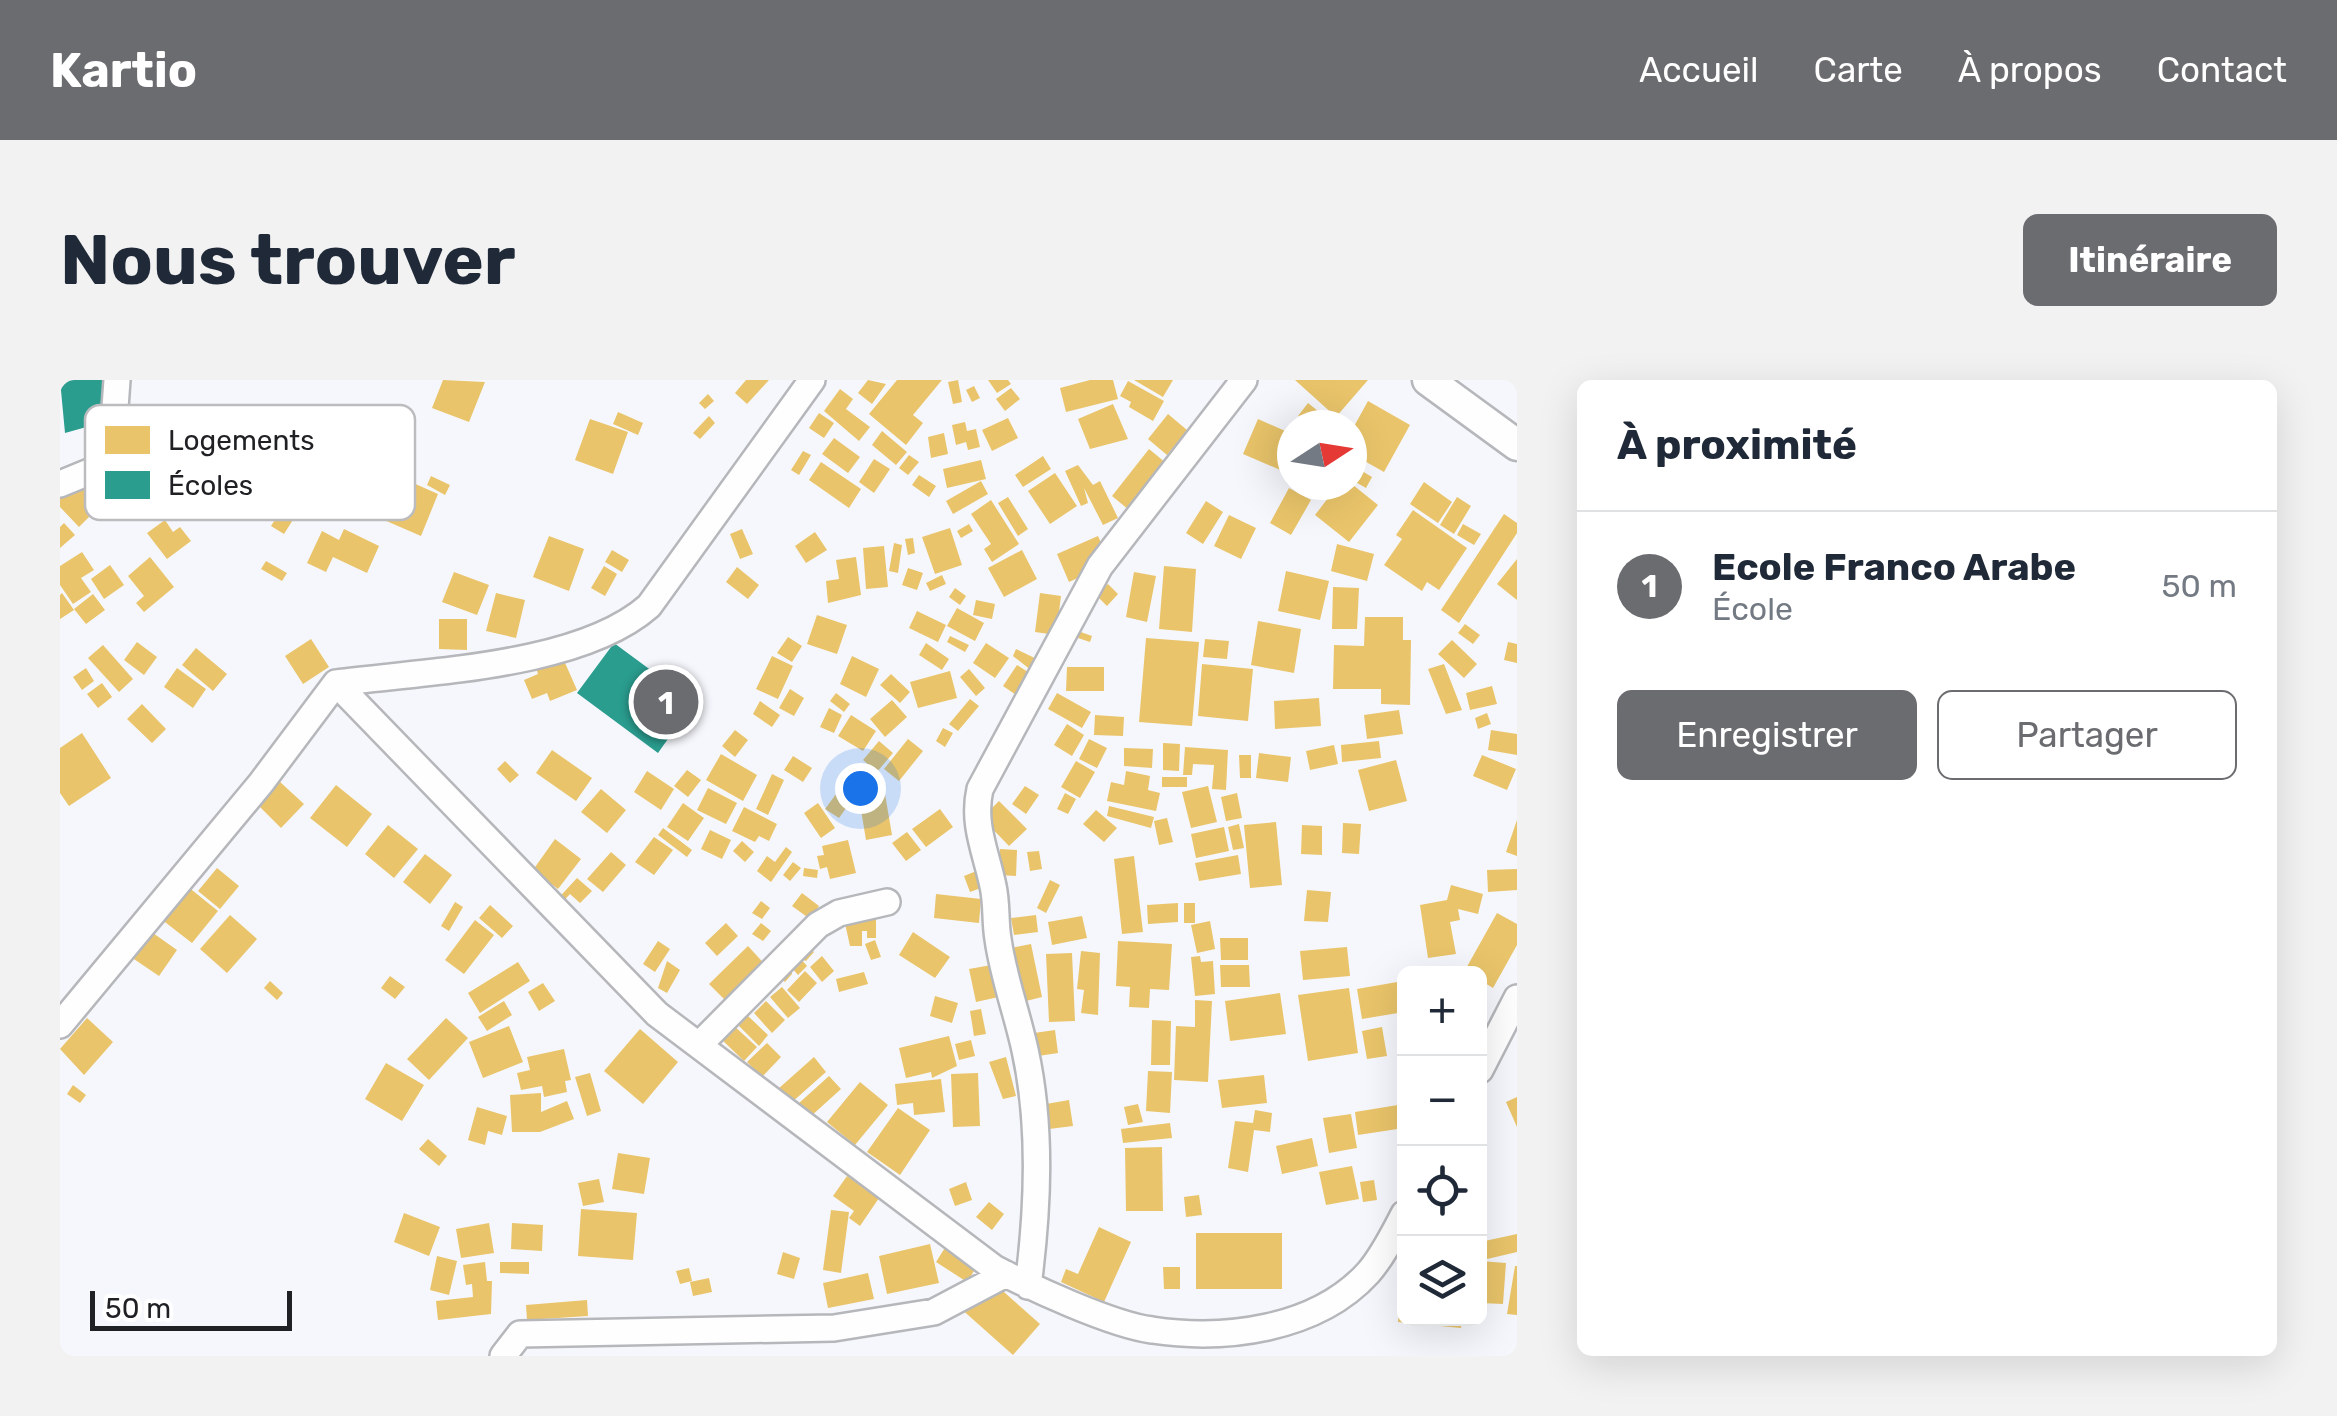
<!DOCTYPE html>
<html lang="fr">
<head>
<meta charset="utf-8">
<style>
	:root { --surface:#fff; --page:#f2f2f3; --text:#1f2937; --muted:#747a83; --line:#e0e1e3; --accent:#6b6c70 }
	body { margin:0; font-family:Rubik,sans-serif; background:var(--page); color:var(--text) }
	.controls { position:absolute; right:30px; bottom:30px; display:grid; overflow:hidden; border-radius:15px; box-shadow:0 10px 40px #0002 }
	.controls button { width:90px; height:90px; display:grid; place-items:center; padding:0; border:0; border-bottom:2px solid var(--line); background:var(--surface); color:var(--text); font:50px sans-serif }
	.compass { position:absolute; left:1217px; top:30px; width:90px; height:90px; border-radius:50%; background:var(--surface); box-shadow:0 10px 40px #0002; rotate:78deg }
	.scale { position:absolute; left:30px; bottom:25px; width:202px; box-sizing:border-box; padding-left:10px; border:5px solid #202125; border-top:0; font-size:28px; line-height:35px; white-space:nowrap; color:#202125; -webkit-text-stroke:8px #fff; paint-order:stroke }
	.you { position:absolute; left:800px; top:408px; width:35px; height:35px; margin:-25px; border:8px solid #fff; border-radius:50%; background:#1a73e8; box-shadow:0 0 0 15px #1a73e833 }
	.badge { display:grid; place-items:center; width:65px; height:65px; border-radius:50%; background:var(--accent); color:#fff; font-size:32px; font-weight:700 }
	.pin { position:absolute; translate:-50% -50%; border:5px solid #fff; box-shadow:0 2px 10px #0006 }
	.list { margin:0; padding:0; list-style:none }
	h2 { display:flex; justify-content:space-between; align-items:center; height:130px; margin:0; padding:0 40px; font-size:42px }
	h2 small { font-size:32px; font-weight:400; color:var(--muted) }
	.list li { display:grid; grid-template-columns:65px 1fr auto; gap:30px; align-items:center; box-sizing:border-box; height:150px; padding:0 40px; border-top:2px solid var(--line) }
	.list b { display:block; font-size:38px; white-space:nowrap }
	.list p { margin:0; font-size:32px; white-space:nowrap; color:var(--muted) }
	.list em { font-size:32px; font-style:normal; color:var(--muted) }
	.actions { display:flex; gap:20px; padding:30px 40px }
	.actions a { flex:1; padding:22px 0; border:2px solid var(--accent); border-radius:15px; text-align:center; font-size:35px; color:var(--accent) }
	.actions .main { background:var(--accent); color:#fff }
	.icon { flex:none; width:55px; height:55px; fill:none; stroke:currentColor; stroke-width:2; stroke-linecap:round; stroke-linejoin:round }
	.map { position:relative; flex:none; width:1457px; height:976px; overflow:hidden; border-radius:15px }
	header { display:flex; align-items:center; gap:60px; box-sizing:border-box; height:140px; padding:0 50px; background:var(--accent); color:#fff }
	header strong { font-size:48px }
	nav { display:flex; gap:55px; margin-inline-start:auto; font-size:35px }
	.intro { display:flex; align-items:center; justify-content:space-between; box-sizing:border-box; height:240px; padding:0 60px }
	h1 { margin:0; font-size:70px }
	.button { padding:25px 45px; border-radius:15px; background:var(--accent); color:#fff; font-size:35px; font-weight:700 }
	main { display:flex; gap:60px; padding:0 60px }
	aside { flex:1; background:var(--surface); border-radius:15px; box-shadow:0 10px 40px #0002 }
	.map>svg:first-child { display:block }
	.homes { fill:#e9c46a }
	.schools { fill:#2a9d8f }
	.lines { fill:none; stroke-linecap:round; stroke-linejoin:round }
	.minor-casing { stroke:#b6b7bb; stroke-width:30 }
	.tertiary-casing { stroke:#b6b7bb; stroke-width:35 }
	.minor { stroke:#fefeff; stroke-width:25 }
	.tertiary { stroke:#fefeff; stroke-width:30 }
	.key { fill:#fff; stroke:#bcbcbe; stroke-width:2.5 }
	.key-label { font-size:28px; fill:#202125 }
</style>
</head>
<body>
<header>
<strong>Kartio</strong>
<nav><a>Accueil</a><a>Carte</a><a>À propos</a><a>Contact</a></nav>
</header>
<div class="intro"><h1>Nous trouver</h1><a class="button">Itinéraire</a></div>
<main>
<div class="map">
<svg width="1457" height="976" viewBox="0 0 1457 976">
	<rect width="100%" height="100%" fill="#f6f7fc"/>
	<path class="homes" d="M383,0L425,2L409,42L372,28Z
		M686,0H709L687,24L675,13Z
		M808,0L826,4L812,24L798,13Z
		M837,0H882L853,35L863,43L846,65L809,34Z
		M898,0L902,22L893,24L888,2Z
		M928,0H948L951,4L937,13Z
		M1030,0H1053L1058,19L1006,32L1000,8Z
		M1074,0H1113L1103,17Z
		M1235,0H1308L1276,37Z
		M1068,1L1104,21L1093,41L1069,27L1071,22L1060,16Z
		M914,6L920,18L912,22L906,10Z
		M951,8L960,19L945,31L936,19Z
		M780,9L793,19L786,29L810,47L799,61L764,31Z
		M648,14L654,21L645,29L639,23Z
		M1308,21L1350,45L1324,92L1292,74V50Z
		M1248,23L1263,35L1256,45L1238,36Z
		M1053,24L1068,59L1030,69L1018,39Z
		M558,32L583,43L578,55L553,44Z
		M759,33L774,43L764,58L749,48Z
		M1108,34L1127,50L1107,75L1088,59Z
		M649,36L655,43L640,59L633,53Z
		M948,38L958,58L932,71L922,50Z
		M530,39L568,52L553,94L515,80Z
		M1198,39L1232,54V95L1183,74Z
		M905,42L907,51L916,49L920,67L908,70L906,62L896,65L892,45Z
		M822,51L847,72L836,85L812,65Z
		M884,53L888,74L871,78L868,57Z
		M774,58L800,77L788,93L762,74Z
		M1089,69L1106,83L1069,130L1052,116Z
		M743,71L751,75L739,95L731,90Z
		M849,75L859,82L848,95L839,88Z
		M983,76L991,89L963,107L955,95Z
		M814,79L830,89L814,113L799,102Z
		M921,80L926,99L887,108L883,89Z
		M761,82L801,109L789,128L749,100Z
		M1018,85L1033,105L1040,101L1058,138L1043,145L1024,108L1028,123L1021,126L1005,91Z
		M1297,88L1312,97L1306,108L1292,100Z
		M995,93L1017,126L990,144L968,111Z
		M859,95L876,106L869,117L852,105Z
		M371,96L390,105L385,115L367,105Z
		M342,98L378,114L361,156L324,140Z
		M14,99L40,126L19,147L0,127V112Z
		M921,101L928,114L893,134L886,121Z
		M1364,102L1392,122L1378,143L1350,124Z
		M1278,105H1293L1318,125L1289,162L1255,135Z
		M1229,108L1251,120L1231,155L1210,143Z
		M948,117L968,149L958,156L938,123Z
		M1397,117L1411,126L1394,154L1380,145Z
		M931,120L959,164L932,182L924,169L931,164L911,134Z
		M1146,121L1163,132L1143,164L1126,153Z
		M223,127L236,135L224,154L211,146Z
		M1353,130L1407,168L1379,210L1367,202L1362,211L1324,185L1342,159L1336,155Z
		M1444,134L1457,143V153L1399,243L1381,230Z
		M1169,135L1196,148L1181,179L1154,166Z
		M105,140L113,152L120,147L131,161L107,179L87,153Z
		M4,143L15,155L0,168V147Z
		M909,144L913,151L901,158L897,151Z
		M1403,144L1421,154L1414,165L1397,155Z
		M890,148L902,185L875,194L862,157Z
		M284,149L319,166L307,193L273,177L266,192L247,183L262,151L279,160Z
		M682,149L693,174L680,179L670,154Z
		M755,152L767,170L746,183L735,166Z
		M489,156L524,169L509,211L473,197Z
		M1038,156L1050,183L1009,202L997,174Z
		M853,158L855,173L848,175L845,159Z
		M834,163L842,165L838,193L829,191Z
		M1277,164L1314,174L1307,201L1271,191Z
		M824,166L828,207L806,209L803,168Z
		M552,170L569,180L562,192L545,182Z
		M962,170L977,199L944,217L928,188Z
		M22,172L34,190L21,198L31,212L13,224L0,205V186Z
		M90,177L114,207L84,232L76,223L84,216L68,196Z
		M796,177L801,215L768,223L766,201L779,199L776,180Z
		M1457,179V220L1437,204Z
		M206,181L227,193L222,201L201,189Z
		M50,185L64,205L44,219L31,199Z
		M544,186L557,194L545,216L531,208Z
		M1104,186L1136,189L1132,252L1099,249Z
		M677,187L699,205L688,219L666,202Z
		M848,188L863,193L857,210L842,205Z
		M1226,191L1269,201L1260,240L1218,231Z
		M394,192L429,205L417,235L382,222Z
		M1074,192L1096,196L1087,242L1066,237Z
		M882,195L886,204L870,211L866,203Z
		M1048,204L1058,214L1047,226L1036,215Z
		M1273,207L1299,208L1297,249H1272Z
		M895,208L906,216L900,225L889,217Z
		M2,213L14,230L0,239V215Z
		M436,213L465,220L456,258L426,251Z
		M980,213L1001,216L996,255L975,252Z
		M33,214L45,230L26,244L14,229Z
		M916,220L935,224L932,239L913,235Z
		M897,228L924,243L915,261L887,246Z
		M857,231L886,245L878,262L849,248Z
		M757,235L787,245L777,274L747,264Z
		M1305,237H1343V260H1351L1350,325L1321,324V309H1273L1274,265L1304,266Z
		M379,239H407V270L379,269Z
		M1198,241L1241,249L1234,293L1191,285Z
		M1405,244L1420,255L1413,264L1398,253Z
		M1015,250L1032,256L1030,262L1012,256Z
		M890,256L909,265L905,272L887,262Z
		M728,257L742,266L732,282L717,273Z
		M1086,258L1139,262L1132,346L1079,342Z
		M251,259L269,287L243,304L225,276Z
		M1145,259L1169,261L1167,279L1143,277Z
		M1392,260L1417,284L1404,298L1378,274Z
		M77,262L97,277L84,295L64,280Z
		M1448,262L1457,264V283L1444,280Z
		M866,263L889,279L882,290L859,275Z
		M926,263L949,278L935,298L913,283Z
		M43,265L73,299L59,312L28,278Z
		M136,268L167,294L153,311L122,285Z
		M956,269L989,285L981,298L953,276Z
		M502,276L517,310L490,321L487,313L472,319L464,300L478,294L476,288Z
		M712,276L733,286L718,319L696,309Z
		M792,276L819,289L806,317L780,304Z
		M1142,284L1193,289L1188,341L1138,336Z
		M1384,284L1402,330L1386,334L1368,289Z
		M957,285L976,297L962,319L943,306Z
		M1007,287H1044V311H1006Z
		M26,288L34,301L22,310L13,297Z
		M117,288L146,309L133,328L104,307Z
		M909,289L925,308L916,316L900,297Z
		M890,291L897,318L858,328L850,302Z
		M831,294L850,312L840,323L820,305Z
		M42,303L52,317L38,328L27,314Z
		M1432,306L1437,324L1410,330L1406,313Z
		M730,309L744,318L734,336L719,328Z
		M776,313L790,324L784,332L770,321Z
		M997,313L1031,332L1022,348L988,329Z
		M1259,318L1261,346L1215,349L1214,321Z
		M910,319L919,326L898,351L889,344Z
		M832,320L847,337L825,357L810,339Z
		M700,321L720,335L712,347L693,334Z
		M82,324L106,349L92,363L67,339Z
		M769,328L782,335L774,353L760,347Z
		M1339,330L1343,354L1307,359L1304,335Z
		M1427,333L1431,344L1418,349L1415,338Z
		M791,335L816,351L803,371L778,356Z
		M1035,335L1064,337L1063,356L1034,355Z
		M1007,344L1024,355L1012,376L994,365Z
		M883,348L893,353L885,367L876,361Z
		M675,350L688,360L675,377L662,366Z
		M1431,350L1457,354V375L1428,370Z
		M22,353L51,398L9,426L0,413V368Z
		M848,359L863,371L839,401L824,389Z
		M1029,359L1047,368L1037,388L1019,379Z
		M819,361L833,373L817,392L803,380Z
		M1319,361L1321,378L1282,382L1281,365Z
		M1103,363L1120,364L1119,391L1103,390Z
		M1274,365L1278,384L1250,390L1246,371Z
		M1125,367L1168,370L1166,410L1152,409L1154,385L1133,384L1132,395H1123Z
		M1064,368L1093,369L1092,388L1064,386Z
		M492,370L532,398L516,421L476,393Z
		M1199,373L1231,377L1228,402L1196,398Z
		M661,374L697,395L683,421L646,400Z
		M1179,375H1191V398H1180Z
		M1422,375L1456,389L1447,410L1413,396Z
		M733,376L752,388L743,402L724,390Z
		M1336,380L1347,421L1309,431L1298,390Z
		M445,381L459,395L450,403L437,389Z
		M1016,381L1035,392L1020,418L1001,407Z
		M627,390L641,400L628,417L614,406Z
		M587,391L614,409L601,430L574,412Z
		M1066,391L1090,396L1088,410L1100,413L1096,431L1047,421L1051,402L1064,405Z
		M712,394L724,400L708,435L696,429Z
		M1102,397H1127V407H1102Z
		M219,401L244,424L221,448L197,424Z
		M276,405L312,434L287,467L250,438Z
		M965,406L979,415L966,434L952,424Z
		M1148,406L1157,442L1131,448L1122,412Z
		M648,408L677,423L666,444L637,430Z
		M824,408L832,455L806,460L798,412Z
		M541,409L566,430L547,453L521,432Z
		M779,410L792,420L779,438L765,429Z
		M1005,413L1016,419L1008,434L997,429Z
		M1177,413L1182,438L1166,441L1161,417Z
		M939,421L967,449L949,466L922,438Z
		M623,423L644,438L628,461L607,447Z
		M758,423L775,448L761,458L744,433Z
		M1049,426L1094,437L1091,448L1047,436Z
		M684,427L717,444L709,461L699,456L695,462L672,451Z
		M880,429L893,447L866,467L852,449Z
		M1036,430L1057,448L1044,462L1023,444Z
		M1107,438L1113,462L1099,465L1094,441Z
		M1457,440V476L1446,472Z
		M1216,442L1222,505L1190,508L1184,445Z
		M1283,443L1301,444L1299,474L1282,473Z
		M1179,444L1184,468L1173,470L1168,447Z
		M328,445L358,469L334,498L305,474Z
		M1242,445L1262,446V475L1241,474Z
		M1164,447L1169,471L1136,478L1131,454Z
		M603,448L632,470L627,477L598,455Z
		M650,450L671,460L662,479L641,469Z
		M847,452L861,470L846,481L832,463Z
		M594,457L613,470L594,495L575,482Z
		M495,459L521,479L498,509L473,490Z
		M788,460L796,493L770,499L767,487L760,489L757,476L764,475L762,466Z
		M682,461L694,472L685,482L673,471Z
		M726,467L732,472L711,502L697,491L707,476L715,482Z
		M940,469L957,470L956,496L939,495Z
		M979,471L982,489L970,491L967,472Z
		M551,472L566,485L543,512L527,499Z
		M365,474L392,495L370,524L343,502Z
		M1178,475L1181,494L1139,501L1135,483Z
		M1074,476L1083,552L1062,554L1054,479Z
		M733,482L741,488L730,501L723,495Z
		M157,488L179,506L160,529L138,511Z
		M744,488L758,490L757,498L743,496Z
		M1457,489V510L1428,512L1427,490Z
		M919,490L926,506L910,512L904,496Z
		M517,498L532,511L520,523L510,514L497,528L493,524Z
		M990,500L1000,505L986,533L977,528Z
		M1391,505L1423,514L1418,534L1398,529L1400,540L1390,542L1396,574L1368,578L1360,525L1387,520Z
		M127,506L158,531L132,563L101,539Z
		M1247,510L1271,512L1268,542L1244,541Z
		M742,513L759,526L750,539L732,526Z
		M876,514L921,519L919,543L874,538Z
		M701,521L710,528L702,539L692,533Z
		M395,522L403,527L389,551L381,546Z
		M1118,523V542L1088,544L1087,525Z
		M1124,523H1135V543H1124Z
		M430,525L453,546L442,558L419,538Z
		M1437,533L1457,544V565L1433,608L1420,600V594L1404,592Z
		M170,535L197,559L167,593L140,569Z
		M976,535L978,552L954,555L951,538Z
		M1022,536L1027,558L992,565L988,542Z
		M784,539H816V558H807V551H802V566H790Z
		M415,540L434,555L404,594L385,580Z
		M1150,541L1155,569L1137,573L1131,545Z
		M666,543L678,556L657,576L645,563Z
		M701,543L711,551L703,561L692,554Z
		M83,546L117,570L99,596L65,573Z
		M853,552L890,577L875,598L839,575Z
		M1160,558H1188V580H1161Z
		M815,560L821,577L811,580L805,564Z
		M598,561L610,569L595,592L583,584Z
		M1058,561L1112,564L1109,610L1090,609L1089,628L1069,627L1070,607L1056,606Z
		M971,564L982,617L958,623L946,569Z
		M747,565L754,572L746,581L741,579L747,586L738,595L731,587L732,594L725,602L718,595Z
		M688,566L708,588L670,625L649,604Z
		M1287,567L1290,596L1243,600L1240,571Z
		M1021,571L1040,573L1038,635L1021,633L1024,610L1017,609Z
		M1012,573L1015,641L989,642L986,574Z
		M762,576L774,591L762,602L750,587Z
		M1140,576L1141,582L1153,581L1155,614L1135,616L1131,577Z
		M607,581L620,590L607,613L598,608Z
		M458,582L470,601L420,633L408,613Z
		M937,584L943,616L916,622L909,589Z
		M1160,585H1189L1190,607H1161Z
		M745,591L757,603L739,622L727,610Z
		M804,592L808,604L779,612L776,599Z
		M330,596L345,607L335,619L321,608Z
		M210,601L223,613L217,620L204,608Z
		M1343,601L1344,632L1302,639L1297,609Z
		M483,603L495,621L479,631L468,612Z
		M722,607L740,628L728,638L710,617Z
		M1289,608L1298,673L1248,681L1238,615Z
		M1220,613L1226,654L1170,661L1165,621Z
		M875,616L898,623L892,643L870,636Z
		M1135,620L1152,621L1148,702L1114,700L1116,646L1135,647Z
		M444,621L452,635L427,651L418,637Z
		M706,621L725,640L712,653L694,633Z
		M921,629L926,654L914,656L910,631Z
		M687,635L708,655L699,666L678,645Z
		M27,638L53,662L24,695L0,669Z
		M386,638L408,658L369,700L347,679Z
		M1092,640L1111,641L1110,685H1091Z
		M672,644L697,667L684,681L660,658Z
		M449,646L463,682L423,698L409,662Z
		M1322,647L1327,676L1307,679L1302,651Z
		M580,649L618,682L583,724L544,691Z
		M995,650L998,673L978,676L974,653Z
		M889,656L897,686L872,698L871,692L846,698L839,668Z
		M911,660L915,676L899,680L895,664Z
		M707,663L721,677L702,697L687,682Z
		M504,669L511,700L505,701L507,712L484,717L482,706L461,710L457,693L470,690L467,677Z
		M754,677L766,692L731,723L718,709Z
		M946,677L956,716L943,719L929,682Z
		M326,683L364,705L342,741L305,719Z
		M1088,691L1112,692L1110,733L1086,731Z
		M530,693L541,731L527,736L515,697Z
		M918,693L920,746L893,747L891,694Z
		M1204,695L1207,723L1162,728L1158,700Z
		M769,696L781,709L750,737L738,724Z
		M881,699L885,732L854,735L853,723L837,725L835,704Z
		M800,702L828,725L795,765L767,742Z
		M13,705L26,715L20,723L7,714Z
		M481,713V732L507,721L514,739L480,752H452L450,715Z
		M1457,717V747L1446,722Z
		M1009,720L1013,746L989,749L986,724Z
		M1078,724L1083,742L1068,745L1064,727Z
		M1344,724V748L1298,755L1295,732Z
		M417,727L447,736L442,755L428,751L425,765L408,760Z
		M838,728L870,750L840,795L807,772Z
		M1195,730L1212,733L1210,752L1194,750L1188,792L1168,788L1175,741L1193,743Z
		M1291,734L1297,768L1269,773L1263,738Z
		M1110,743L1112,758L1063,763L1061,749Z
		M1252,758L1258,786L1222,794L1216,766Z
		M368,759L387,776L379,786L359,769Z
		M1102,767L1103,831H1066L1065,768Z
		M558,773L590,778L584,814L552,809Z
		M1292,786L1299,819L1266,825L1259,792Z
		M787,796L819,818L800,846L789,838L794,831L773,816Z
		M539,799L544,822L523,826L518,803Z
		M1314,800L1317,820L1303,822L1300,802Z
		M906,802L912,820L895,826L889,809Z
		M1139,815L1142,835L1126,837L1124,817Z
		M929,822L944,834L932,850L916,837Z
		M521,829L577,833L573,880L518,876Z
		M771,830L789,832L781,893L763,890Z
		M344,833L380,847L369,876L334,862Z
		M429,843L434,873L401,878L396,849Z
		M452,843L483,845L482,871L451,869Z
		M1039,847L1071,862L1044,922L1001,902L1006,889L1018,894Z
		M1136,853H1222V909H1136Z
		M1457,854V872L1423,880L1420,862Z
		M888,863L919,883L907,902L876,882Z
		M870,864L879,903L827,914L819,876Z
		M723,872L740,878L734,899L717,894Z
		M377,876L397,881L389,915L370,910Z
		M1420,881L1446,883L1443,924L1420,923Z
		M425,882L427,901H432L431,934L378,940L376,921L413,917L412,904L406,905L403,885Z
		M440,882H469V894L440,893Z
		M1455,886H1457V935L1447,934Z
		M1103,887H1120V909H1104Z
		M629,888L632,901L620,904L616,891Z
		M808,893L814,919L768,928L763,903Z
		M926,896L980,944L953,975L899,927Z
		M649,898L652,912L633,916L630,902Z
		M1342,905L1344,938H1402L1401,948L1338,942Z
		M527,920L528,936L467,940L466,925Z"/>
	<path class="schools" d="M0,0H44L55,39L5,53Z
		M554,263L634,322L598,373L517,313Z"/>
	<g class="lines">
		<g class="minor-casing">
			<path id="minor" d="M0,104L51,83L57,0
				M276,303L597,634L934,888C970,907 1052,945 1092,950C1164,961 1256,950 1308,893C1323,876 1334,853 1344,834
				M0,645L201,403L276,303C366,291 520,287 589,226L752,0
				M639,665L758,545L779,533L827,522
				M1420,690L1457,618
				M968,906C978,829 982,747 965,670C957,633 943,596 938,559C935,542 937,523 933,506C926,472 912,444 920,409L1040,186L1184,0
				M443,976L460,954L774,948L874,932L946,894"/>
		</g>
		<g class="tertiary-casing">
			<path id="tertiary" d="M1368,0L1457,65"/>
		</g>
		<use href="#minor" class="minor"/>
		<use href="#tertiary" class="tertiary"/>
	</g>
	<rect x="25" y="25" width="330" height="115" rx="15" class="key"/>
	<rect x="45" y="46" width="45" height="28" fill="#e9c46a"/>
	<rect x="45" y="91" width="45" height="28" fill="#2a9d8f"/>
	<g class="key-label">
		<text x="108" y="70">Logements</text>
		<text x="108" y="115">Écoles</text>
	</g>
</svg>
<div class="controls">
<button>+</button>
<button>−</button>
<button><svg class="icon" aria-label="locate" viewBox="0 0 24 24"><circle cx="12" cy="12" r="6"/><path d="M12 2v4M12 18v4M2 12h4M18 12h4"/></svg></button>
<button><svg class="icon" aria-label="layers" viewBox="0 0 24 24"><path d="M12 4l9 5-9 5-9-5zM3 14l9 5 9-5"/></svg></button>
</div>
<svg class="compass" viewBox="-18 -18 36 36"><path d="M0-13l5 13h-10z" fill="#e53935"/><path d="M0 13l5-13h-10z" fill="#747a83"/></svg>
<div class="scale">50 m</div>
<div class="you"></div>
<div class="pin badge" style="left:606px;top:322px">1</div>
</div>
<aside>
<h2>À proximité<small></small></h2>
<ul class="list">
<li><span class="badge">1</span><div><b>Ecole Franco Arabe</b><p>École</p></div><em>50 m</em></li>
</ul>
<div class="actions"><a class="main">Enregistrer</a><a>Partager</a></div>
</aside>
</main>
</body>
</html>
